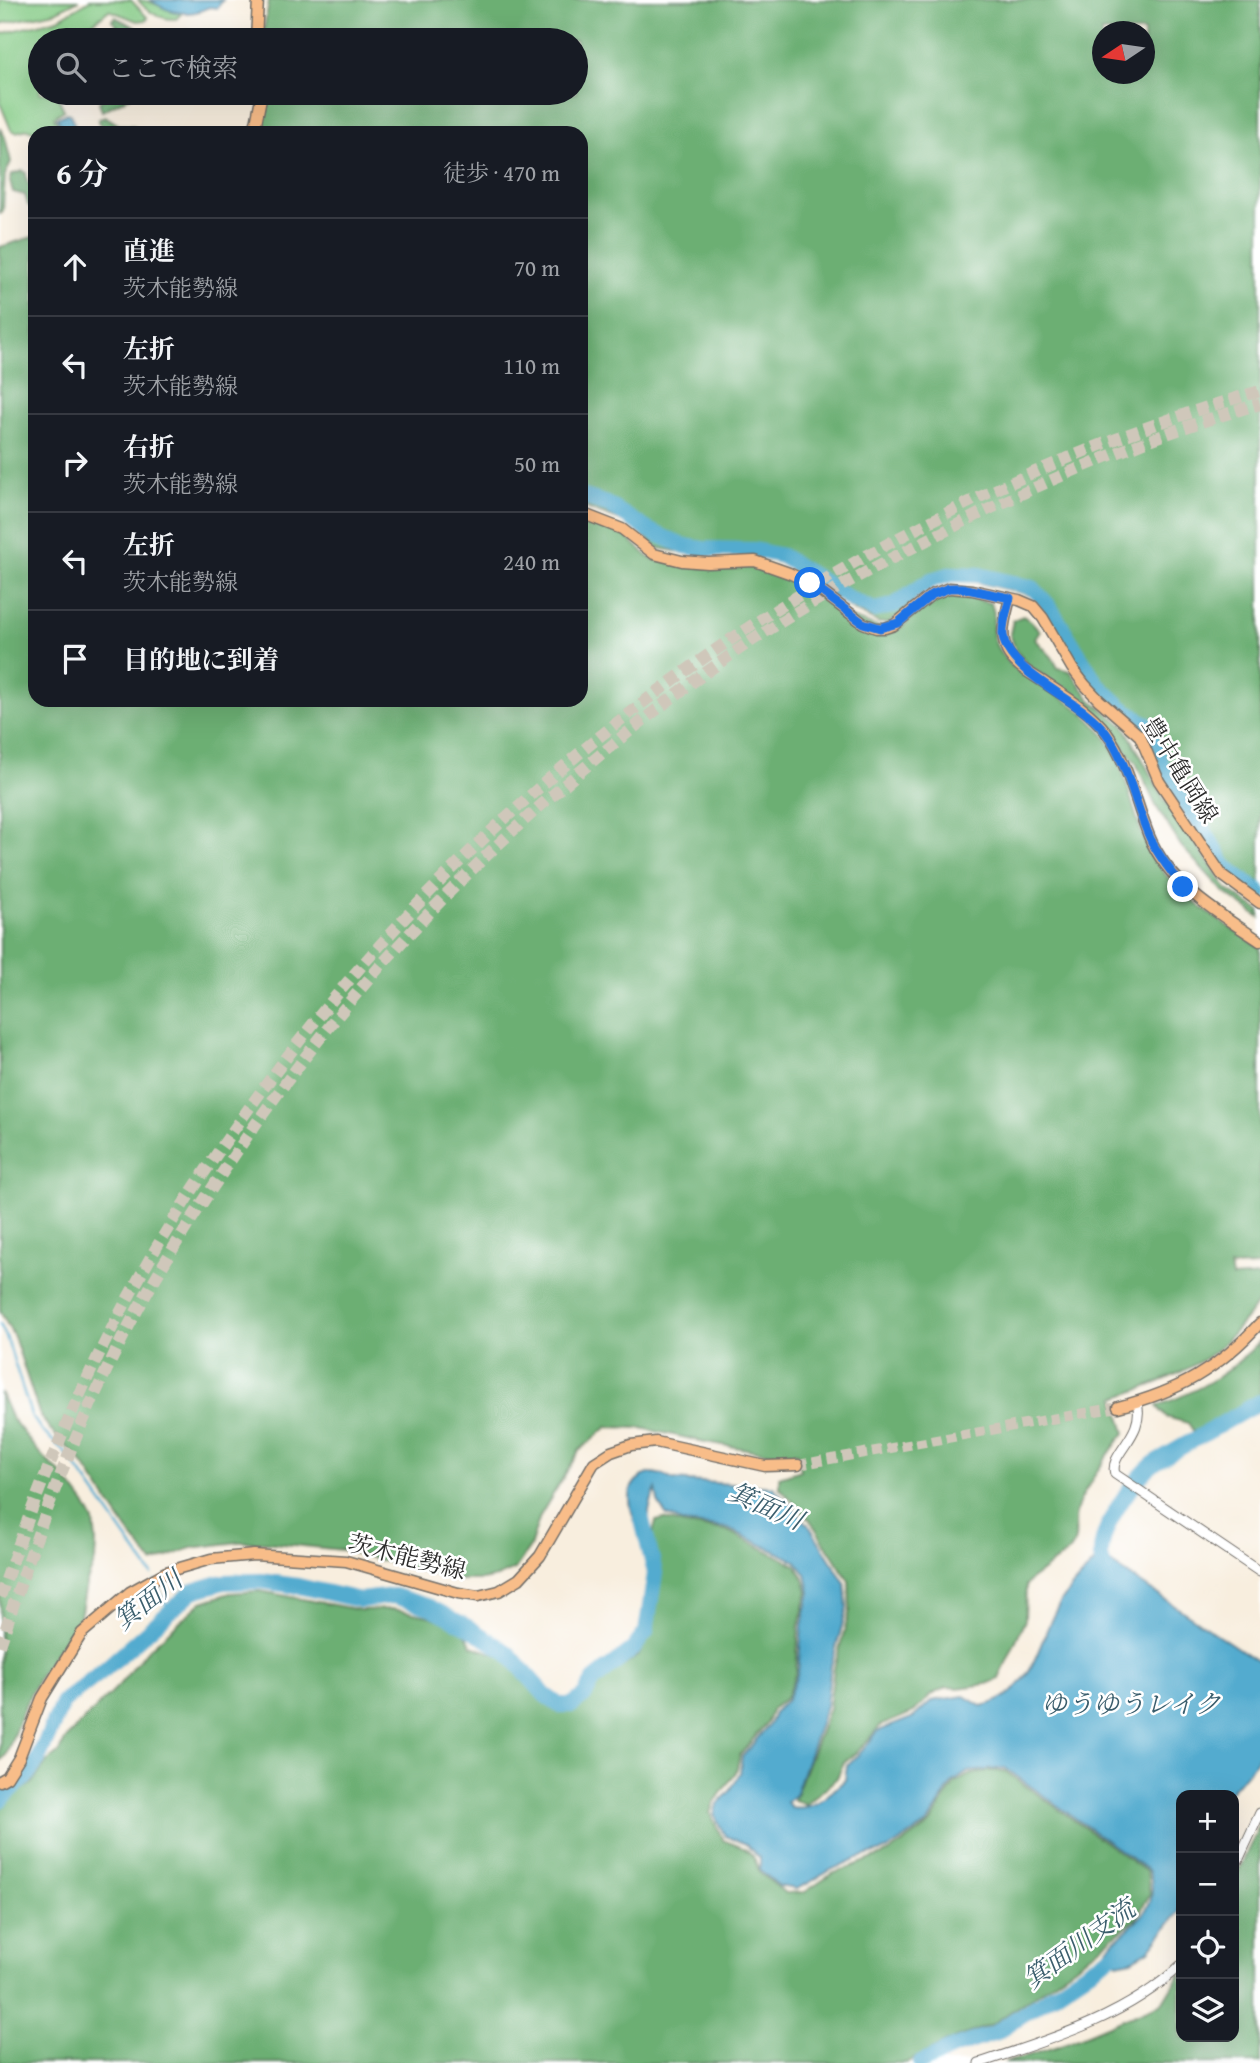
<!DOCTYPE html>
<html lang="ja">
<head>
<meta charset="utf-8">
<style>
	:root { --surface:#171b24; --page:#20242c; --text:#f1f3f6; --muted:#9ea1a6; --line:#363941 }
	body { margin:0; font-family:"Gentium Book Plus","Noto Serif JP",serif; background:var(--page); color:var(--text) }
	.controls { position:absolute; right:21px; bottom:21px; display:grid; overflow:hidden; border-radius:14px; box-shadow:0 7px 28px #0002 }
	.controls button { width:63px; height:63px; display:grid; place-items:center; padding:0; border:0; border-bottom:2px solid var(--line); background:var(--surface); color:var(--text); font:35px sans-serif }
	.compass { position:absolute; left:1092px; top:21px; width:63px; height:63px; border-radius:50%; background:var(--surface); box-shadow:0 7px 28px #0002; rotate:257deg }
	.stop { position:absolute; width:21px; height:21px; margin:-16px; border:5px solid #1a73e8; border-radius:50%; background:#fff }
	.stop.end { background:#1a73e8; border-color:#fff; box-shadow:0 2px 7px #0008 }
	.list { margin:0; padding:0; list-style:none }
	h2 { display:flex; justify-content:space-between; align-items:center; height:91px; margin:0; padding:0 28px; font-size:30px }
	h2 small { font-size:23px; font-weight:400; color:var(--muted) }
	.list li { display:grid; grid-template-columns:46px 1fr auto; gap:21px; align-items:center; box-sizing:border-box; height:98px; padding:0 28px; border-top:2px solid var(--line) }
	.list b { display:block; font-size:26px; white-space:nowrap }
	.list p { margin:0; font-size:23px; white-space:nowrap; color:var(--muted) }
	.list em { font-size:23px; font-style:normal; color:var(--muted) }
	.icon { flex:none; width:38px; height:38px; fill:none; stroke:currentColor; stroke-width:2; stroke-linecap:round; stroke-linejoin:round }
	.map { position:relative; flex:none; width:1260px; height:2063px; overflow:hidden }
	.search { position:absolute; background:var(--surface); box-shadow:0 7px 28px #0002; left:28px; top:28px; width:560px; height:77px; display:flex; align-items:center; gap:18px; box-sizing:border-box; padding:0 24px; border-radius:38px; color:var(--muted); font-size:26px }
	.panel { position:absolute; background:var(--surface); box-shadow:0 7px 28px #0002; left:28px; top:126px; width:560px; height:581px; border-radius:21px }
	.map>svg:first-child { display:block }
	.green { fill:#85cb86; stroke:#587b58; stroke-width:2 }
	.forest { fill:#6caf73; stroke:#4c6d4f; stroke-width:2; fill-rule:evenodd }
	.water { fill:#52abcf; stroke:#3e6b7d; stroke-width:2 }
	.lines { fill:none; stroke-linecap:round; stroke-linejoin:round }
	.stream { stroke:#52abcf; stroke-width:2.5 }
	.river { stroke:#52abcf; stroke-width:16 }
	.major-tunnel { stroke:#cfc7ba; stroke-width:10; stroke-dasharray:10 5; stroke-linecap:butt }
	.highway-tunnel { stroke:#cfc7ba; stroke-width:12; stroke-dasharray:12 6; stroke-linecap:butt }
	.minor-casing { stroke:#736f6a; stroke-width:11 }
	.major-casing { stroke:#736f6a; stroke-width:13 }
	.minor { stroke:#fff; stroke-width:9 }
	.major { stroke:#f8bd89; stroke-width:10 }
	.route { stroke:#1a73e8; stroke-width:9 }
	.labels { text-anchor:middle; stroke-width:5; stroke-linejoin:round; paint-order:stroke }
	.street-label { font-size:24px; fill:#2b2b2b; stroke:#fff }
	.water-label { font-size:26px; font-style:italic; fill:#3b5e6d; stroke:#fff }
</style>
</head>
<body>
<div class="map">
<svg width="1260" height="2063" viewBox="0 0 1260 2063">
	<rect width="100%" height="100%" fill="#fff"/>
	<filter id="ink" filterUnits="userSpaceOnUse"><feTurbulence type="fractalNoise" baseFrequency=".0143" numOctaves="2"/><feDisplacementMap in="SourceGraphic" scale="14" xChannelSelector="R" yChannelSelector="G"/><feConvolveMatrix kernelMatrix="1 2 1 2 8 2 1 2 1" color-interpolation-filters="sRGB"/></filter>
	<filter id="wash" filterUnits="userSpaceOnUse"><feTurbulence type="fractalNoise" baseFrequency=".00686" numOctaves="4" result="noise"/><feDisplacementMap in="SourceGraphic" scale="28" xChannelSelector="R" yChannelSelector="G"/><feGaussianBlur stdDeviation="1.57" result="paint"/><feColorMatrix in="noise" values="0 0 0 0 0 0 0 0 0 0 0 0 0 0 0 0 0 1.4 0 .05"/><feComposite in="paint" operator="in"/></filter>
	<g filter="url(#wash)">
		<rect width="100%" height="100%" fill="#f8eede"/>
		<path class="green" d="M0,0H79L55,12L0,24Z
			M90,0H131L148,18L146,20L137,21L109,10L88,27V31L95,40H40V93H56L64,110L54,117L62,133H37L28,129L16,132L11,130L0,103V34L58,19Z
			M138,0C154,0 164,10 182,13L176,19C161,20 147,12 138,0Z"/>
		<path class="forest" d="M269,0H1260V895L1237,878L1139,723L1099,693L1079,668L1050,614L1030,595L964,579H948L928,588L900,615L888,623H879L856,612L815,583L755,546L707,553H686L658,548L627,523L581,506V133H260L269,93H576V40H264C262,27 268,14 269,0ZM1102,32H1144V74H1102Z
			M115,17L135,27L149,40H128L112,20Z
			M190,30L196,35L204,33L206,38L201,40H171L177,33Z
			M113,93H137L102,111L99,102Z
			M105,116L119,125L134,126L137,133H105L98,120Z
			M0,127L5,137L11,162L5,175L3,211L0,213Z
			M23,171L26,173L27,182L35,187V210L28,205L25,195L13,192L10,182L12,174Z
			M35,236V700H581V517L621,532L651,559L710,568L756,566L808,585L845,616L890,631L902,627L931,601L944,595L954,594L990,603C997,612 992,620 993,631C993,646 1003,656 1013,667C1043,687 1081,705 1103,734C1125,763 1131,806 1144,839C1165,891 1216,918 1260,947V1266L1230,1267L1232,1278L1260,1276V1301C1247,1316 1228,1342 1213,1353C1184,1374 1148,1387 1115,1398L1125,1433C1111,1449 1081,1493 1076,1512C1073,1525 1079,1538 1071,1550L1030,1580L1026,1585L1025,1620L999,1679L987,1684L958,1688L947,1687L931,1695L914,1712L880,1726L859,1750L844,1762L837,1778L806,1805L794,1800L829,1708L834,1668L850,1610L849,1581L810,1520L779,1487V1477L801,1470L798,1453H769L705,1442L641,1428L607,1427L579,1451L540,1516L530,1547L515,1569L497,1577L482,1580H456L342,1550L264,1542H239L191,1548L153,1563L127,1530L84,1465L49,1428L39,1413L14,1337L0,1311V247Z
			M1023,616L1032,622L1040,631L1035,639L1052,657L1058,668L1070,671L1090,699L1125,727L1164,799L1228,890L1260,911V918L1224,892L1181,846L1156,806L1136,763L1107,726L1081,701L1029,666L1016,651L1010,634L1013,620Z
			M1260,1341V1397L1194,1432L1188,1423L1166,1417L1157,1406C1199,1391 1229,1374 1260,1341Z
			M0,1392L11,1417L40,1454L64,1476L85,1504L94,1521L96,1542L95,1561L86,1584L80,1617L40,1675L24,1707L6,1755L0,1762Z
			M664,1519L684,1525L726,1530L796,1565L803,1577L808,1591L799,1626L796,1672L786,1698L772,1709L767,1722L740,1755L736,1772L714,1803L710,1813L723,1840C743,1847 755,1850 759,1872L785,1893L805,1892L832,1874L890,1852L930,1824L954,1784L969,1775L988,1771H1005L1147,1872L1150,1894L1136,1919L1073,1968L993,2024L951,2040L906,2063H0V1804L31,1784L48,1761L58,1753L68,1736L119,1685L147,1651L202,1602L230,1593L260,1591L360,1610L393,1609L429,1616L453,1624L464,1631L472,1646L504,1657L542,1700L556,1709L575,1710L599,1682L638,1656L650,1635L658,1572L652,1536L656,1521Z
			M1260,1824V2063H1004L1059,2046L1162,2003L1181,1972V2037H1234V1880Z"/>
		<path class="water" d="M151,0H223L217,8C209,6 208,8 200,11C183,16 164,11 151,0Z
			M68,113L71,115L77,133H65L57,118Z
			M653,1473L663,1475L673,1480L773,1487L808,1524L845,1583L847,1608L831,1666L826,1706L795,1795L787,1802L791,1807C815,1811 828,1795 845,1780L847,1765L862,1751L878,1731L914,1717L931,1701L964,1696L981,1706C1031,1697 1036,1649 1055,1612C1066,1590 1085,1574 1100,1556L1260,1663V1754L1250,1769L1227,1795H1181V1896L1179,1912L1149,1950L1132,1960L1117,1963L1107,1948C1131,1923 1162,1912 1149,1871L1005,1768L968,1772L952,1783L928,1823L889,1849L855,1859L831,1870L807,1884L796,1889L779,1886L760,1870V1859L746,1844L725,1836L714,1814L717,1805L730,1791L740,1773L742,1757L770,1723L775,1711L787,1700L798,1673L802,1625L810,1592L806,1575L796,1561L727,1528L683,1523L666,1515L658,1502L656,1489C650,1501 646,1521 649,1534L642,1536C630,1514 618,1480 653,1473Z"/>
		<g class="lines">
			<path class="stream" d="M0,1324L7,1339L31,1415L42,1431L61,1448L77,1467L152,1575
				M155,1581L169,1611"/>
			<path class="river" d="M581,496L607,504L648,530L684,546L703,549L754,550L782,556L850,599L874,610L893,606L931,580L952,574L979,575L1033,588L1049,606L1097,684L1122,708L1146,724L1169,784L1200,824L1225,866L1260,893
				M1108,1577C1106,1571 1101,1562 1101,1556C1100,1526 1134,1478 1157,1461L1260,1402
				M0,1800L26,1777L38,1759L63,1702L105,1669L193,1591L223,1582L261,1581L298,1586L360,1600L394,1596L430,1607L468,1627L508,1653L545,1695L559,1705H572L584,1696L594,1680L633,1649L646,1632L655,1573L641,1516
				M921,2063L955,2047L995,2033L1128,1944"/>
		</g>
	</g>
	<g filter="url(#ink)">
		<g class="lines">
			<path class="major-tunnel" d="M798,1465L1118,1407"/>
			<path class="highway-tunnel" d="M0,1597C38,1487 81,1381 138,1280C170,1221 208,1166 247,1111C492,767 853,508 1260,391
				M0,1646C32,1546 68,1447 115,1353C145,1292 181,1234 219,1178C331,1008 457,870 616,742C669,699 723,658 781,622C836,587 893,557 951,528C1050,478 1153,434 1260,404"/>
			<g class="minor-casing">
				<path id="minor" d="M1137,1402C1146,1436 1108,1453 1115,1474L1260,1572
					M1234,1869L1260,1813
					M979,2063C1049,2040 1127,2017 1181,1965"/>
			</g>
			<g class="major-casing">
				<path id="major" d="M256,40L258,0
					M254,133L262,93
					M581,513L622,529L654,554L682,561L708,563L755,561L789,573L810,583L863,623L876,628H885L894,625L931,595L949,588L972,590L1019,600L1033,606L1043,618L1072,668L1085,685L1099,700L1140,736L1159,781L1222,875L1260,903
					M1010,598C1006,616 999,633 1007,651C1015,667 1034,675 1048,685C1068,698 1091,712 1106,732C1128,762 1135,801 1149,836C1169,885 1218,913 1260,941
					M1118,1407C1177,1392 1219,1369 1260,1323
					M0,1781L7,1777L19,1758L42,1698L82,1633L130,1592L166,1572L211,1559L254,1555L346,1561L458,1593L478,1596L499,1591L519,1579L540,1556L594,1463L611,1452L631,1445L656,1442L765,1466L798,1465"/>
			</g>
			<use href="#minor" class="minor"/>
			<use href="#major" class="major"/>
		</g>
	</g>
	<g class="lines" filter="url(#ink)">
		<path class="route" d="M810,583L863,623L880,628L898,623L931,595L949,588H962L1010,598C1007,610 1002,623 1003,635C1007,674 1082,699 1106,733C1129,765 1134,803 1150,838C1158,856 1171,871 1183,887"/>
	</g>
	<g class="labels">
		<g class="street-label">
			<text transform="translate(1180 770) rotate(58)" y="8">豊中亀岡線</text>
			<text transform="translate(407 1557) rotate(14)" y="8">茨木能勢線</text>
		</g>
		<g class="water-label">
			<text transform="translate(766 1506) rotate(24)" y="9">箕面川</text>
			<text transform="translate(148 1600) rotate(-38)" y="9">箕面川</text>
			<text x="1131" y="1713">ゆうゆうレイク</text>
			<text transform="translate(1079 1944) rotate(-36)" y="9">箕面川支流</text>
		</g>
	</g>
</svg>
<div class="controls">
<button>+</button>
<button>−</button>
<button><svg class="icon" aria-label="locate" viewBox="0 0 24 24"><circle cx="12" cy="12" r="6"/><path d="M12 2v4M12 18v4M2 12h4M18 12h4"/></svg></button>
<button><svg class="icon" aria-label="layers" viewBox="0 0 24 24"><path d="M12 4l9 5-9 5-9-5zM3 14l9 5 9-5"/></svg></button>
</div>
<svg class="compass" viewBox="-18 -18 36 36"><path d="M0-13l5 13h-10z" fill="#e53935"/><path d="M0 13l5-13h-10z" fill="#9ea1a6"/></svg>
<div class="stop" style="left:810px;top:583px"></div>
<div class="stop end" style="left:1183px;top:887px"></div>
<div class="search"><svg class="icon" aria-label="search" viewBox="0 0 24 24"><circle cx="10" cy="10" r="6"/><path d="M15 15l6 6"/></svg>ここで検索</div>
<section class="panel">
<h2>6 分<small>徒歩 · 470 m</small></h2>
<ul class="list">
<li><svg class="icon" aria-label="ahead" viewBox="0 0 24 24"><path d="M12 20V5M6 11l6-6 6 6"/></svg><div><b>直進</b><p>茨木能勢線</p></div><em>70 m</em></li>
<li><svg class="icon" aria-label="left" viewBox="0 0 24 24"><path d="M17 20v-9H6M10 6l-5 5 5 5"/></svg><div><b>左折</b><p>茨木能勢線</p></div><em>110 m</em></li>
<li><svg class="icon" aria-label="right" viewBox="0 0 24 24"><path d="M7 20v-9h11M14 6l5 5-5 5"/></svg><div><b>右折</b><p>茨木能勢線</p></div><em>50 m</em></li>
<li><svg class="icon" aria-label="left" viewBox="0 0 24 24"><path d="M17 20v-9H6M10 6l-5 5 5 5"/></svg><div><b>左折</b><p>茨木能勢線</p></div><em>240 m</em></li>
<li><svg class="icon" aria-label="arrive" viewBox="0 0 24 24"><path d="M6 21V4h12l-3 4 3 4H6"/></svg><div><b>目的地に到着</b></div></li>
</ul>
</section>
</div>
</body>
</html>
